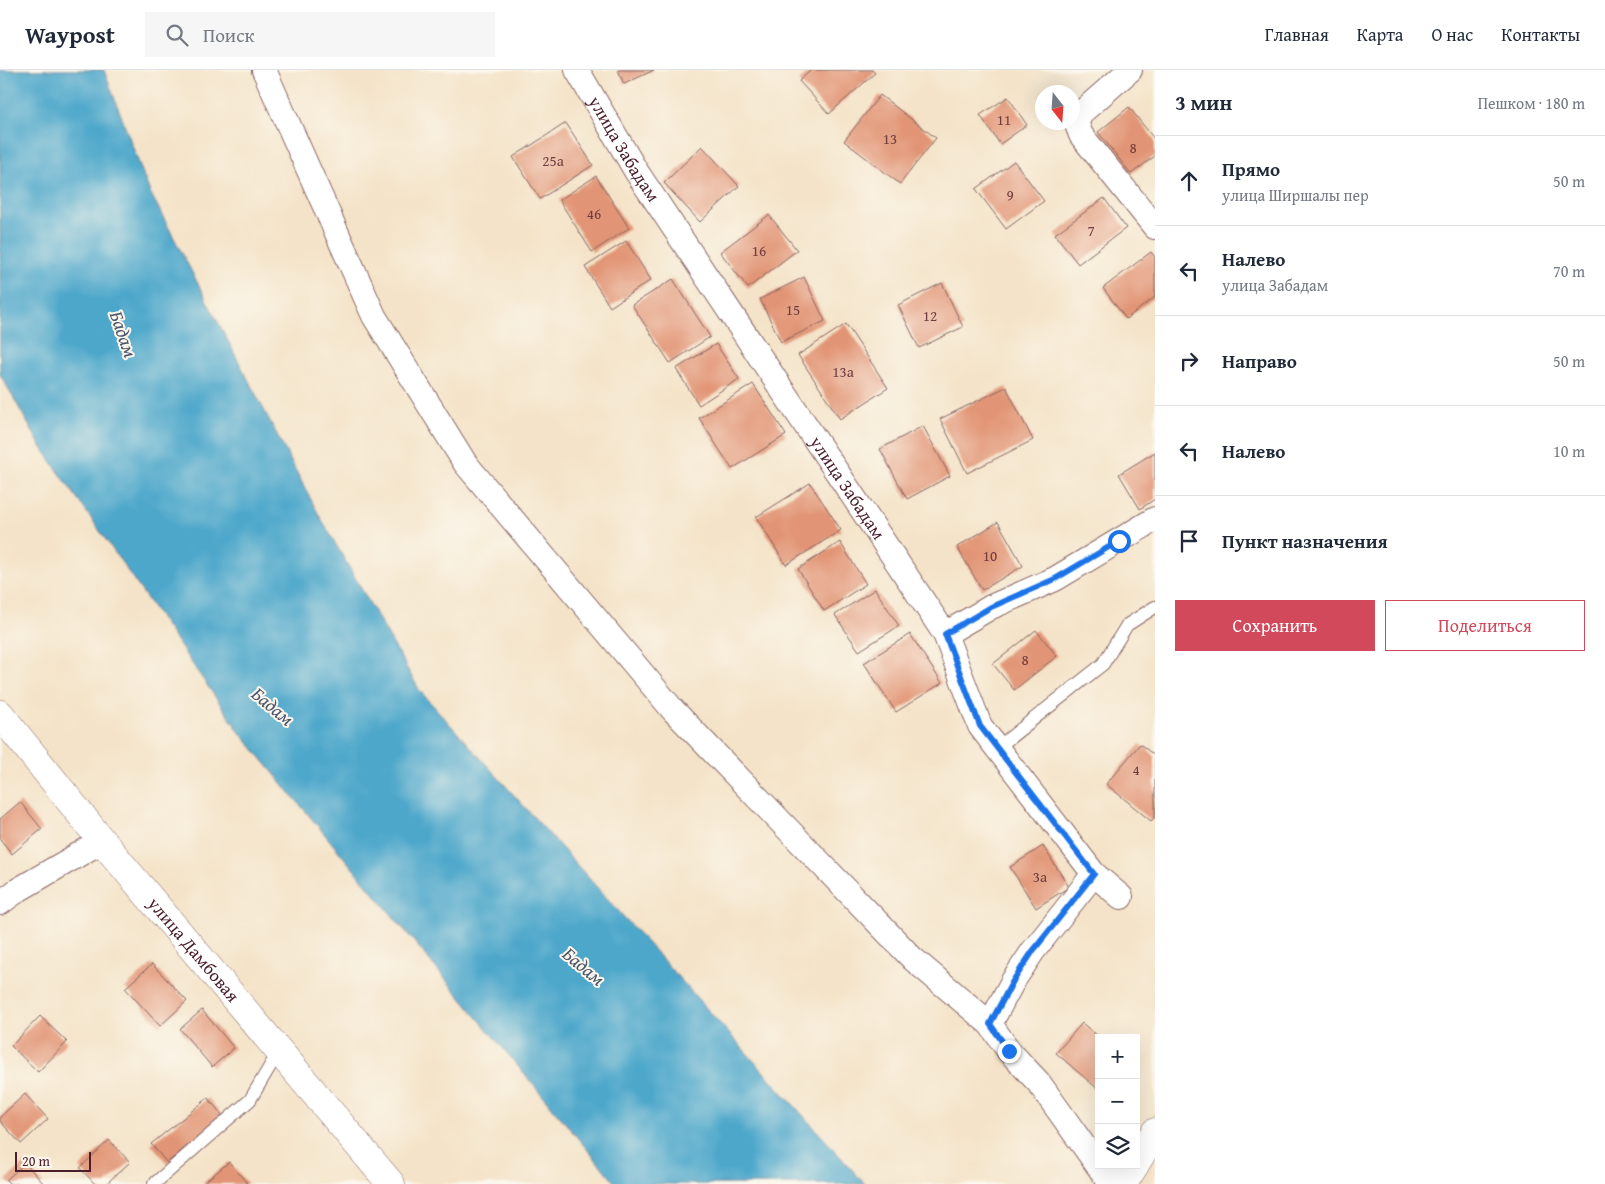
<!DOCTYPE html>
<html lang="ru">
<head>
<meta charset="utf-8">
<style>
	:root { --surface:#fff; --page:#f6f6f7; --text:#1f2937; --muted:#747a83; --line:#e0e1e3; --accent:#d1495b }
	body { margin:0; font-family:"Gentium Book Plus",serif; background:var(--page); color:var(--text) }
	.controls { position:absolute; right:15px; bottom:15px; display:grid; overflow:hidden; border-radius:0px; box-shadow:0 5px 20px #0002 }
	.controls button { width:45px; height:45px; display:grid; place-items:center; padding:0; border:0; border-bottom:1px solid var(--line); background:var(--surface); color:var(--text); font:25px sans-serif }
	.compass { position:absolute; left:1035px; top:15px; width:45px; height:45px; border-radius:50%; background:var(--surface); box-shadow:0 5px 20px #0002; rotate:163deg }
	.scale { position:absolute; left:15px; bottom:12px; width:76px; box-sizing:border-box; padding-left:5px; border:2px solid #4a1f2b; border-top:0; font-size:14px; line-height:18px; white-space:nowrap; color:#4a1f2b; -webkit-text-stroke:4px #fbf7ec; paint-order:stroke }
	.stop { position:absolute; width:15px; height:15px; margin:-11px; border:4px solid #1a73e8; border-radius:50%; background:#fff }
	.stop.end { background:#1a73e8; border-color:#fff; box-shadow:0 1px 5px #0008 }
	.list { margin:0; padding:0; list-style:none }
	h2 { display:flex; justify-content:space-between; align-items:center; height:65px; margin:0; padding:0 20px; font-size:21px }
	h2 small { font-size:16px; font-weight:400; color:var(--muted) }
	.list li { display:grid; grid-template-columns:32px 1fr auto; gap:15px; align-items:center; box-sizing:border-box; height:90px; padding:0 20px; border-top:1px solid var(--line) }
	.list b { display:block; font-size:19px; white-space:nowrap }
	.list p { margin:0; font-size:16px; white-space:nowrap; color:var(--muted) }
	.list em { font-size:16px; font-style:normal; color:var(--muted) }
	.actions { display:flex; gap:10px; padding:15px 20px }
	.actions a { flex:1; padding:11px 0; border:1px solid var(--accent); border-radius:0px; text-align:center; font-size:18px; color:var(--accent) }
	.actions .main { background:var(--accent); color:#fff }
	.icon { flex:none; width:28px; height:28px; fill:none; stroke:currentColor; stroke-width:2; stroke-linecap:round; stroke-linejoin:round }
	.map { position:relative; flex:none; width:1155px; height:1114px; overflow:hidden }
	header { display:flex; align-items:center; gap:30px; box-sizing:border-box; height:70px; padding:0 25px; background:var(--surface); border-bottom:1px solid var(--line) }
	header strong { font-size:24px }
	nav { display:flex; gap:28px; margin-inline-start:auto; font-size:18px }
	.search { width:350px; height:45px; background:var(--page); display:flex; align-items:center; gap:12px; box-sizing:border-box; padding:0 18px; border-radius:0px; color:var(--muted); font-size:19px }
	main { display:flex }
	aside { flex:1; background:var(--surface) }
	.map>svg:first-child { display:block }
	.water { fill:#4ea7cb; stroke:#4c637b }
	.building { fill:#e29576 }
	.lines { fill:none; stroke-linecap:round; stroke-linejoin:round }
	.lane-casing { stroke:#866462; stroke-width:14 }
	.street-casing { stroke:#866462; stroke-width:26 }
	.secondary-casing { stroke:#866462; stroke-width:29 }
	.lane { stroke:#fff; stroke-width:12 }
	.street { stroke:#fff; stroke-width:24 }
	.secondary { stroke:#fff; stroke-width:28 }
	.route { stroke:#1a73e8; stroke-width:6 }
	.labels { text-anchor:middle; stroke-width:4; stroke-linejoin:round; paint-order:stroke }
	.number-label { font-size:15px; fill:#703c3e }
	.street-label { font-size:18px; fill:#4a1f2b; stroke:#fbf7ec }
	.water-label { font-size:19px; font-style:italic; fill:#4c556b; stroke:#fbf7ec }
</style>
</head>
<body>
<header>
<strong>Waypost</strong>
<div class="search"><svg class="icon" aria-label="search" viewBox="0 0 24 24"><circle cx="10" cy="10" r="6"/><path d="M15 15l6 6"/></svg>Поиск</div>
<nav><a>Главная</a><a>Карта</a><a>О нас</a><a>Контакты</a></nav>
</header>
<main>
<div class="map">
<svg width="1155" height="1114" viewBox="0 0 1155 1114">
	<rect width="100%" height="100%" fill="#fbf7ec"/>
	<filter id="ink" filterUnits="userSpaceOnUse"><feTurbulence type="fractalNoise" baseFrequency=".02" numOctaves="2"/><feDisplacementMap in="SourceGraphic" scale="10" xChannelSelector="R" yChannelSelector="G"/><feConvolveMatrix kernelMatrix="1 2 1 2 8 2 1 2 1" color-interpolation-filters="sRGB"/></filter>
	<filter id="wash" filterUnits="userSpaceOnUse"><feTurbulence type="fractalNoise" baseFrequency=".0096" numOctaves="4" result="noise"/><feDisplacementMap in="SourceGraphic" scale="20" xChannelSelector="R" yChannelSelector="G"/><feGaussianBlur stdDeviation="1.12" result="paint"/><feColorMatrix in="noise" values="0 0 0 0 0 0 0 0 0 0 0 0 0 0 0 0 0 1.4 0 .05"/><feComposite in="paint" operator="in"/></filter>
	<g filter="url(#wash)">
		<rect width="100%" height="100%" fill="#f4e3c8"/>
		<path class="water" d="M0,0H104L149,120L318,443L420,621L865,1114H616L241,664L40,375L0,304Z"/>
		<g id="blocks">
			<path class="building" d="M618,0H654L624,14Z
				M811,0H872L875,3L829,44L799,11Z
				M880,25L936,68L900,114L844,71Z
				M1008,27L1027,55L1000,74L980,45Z
				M1129,37L1155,70V86L1131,104L1098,62Z
				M566,53L593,95L540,129L513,87Z
				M702,76L739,116L700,152L664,113Z
				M1014,91L1044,131L1006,159L976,119Z
				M596,106L629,158L592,182L559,130Z
				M1104,128L1126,158L1078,194L1055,164Z
				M769,145L797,180L748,218L720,182Z
				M626,171L651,210L610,237L585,197Z
				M1151,182L1155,187V227L1126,249L1103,218Z
				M804,207L825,251L781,272L760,229Z
				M673,209L710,267L670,293L632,235Z
				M942,213L963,257L919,278L898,235Z
				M846,254L888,318L840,349L798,285Z
				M716,274L739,309L699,335L676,299Z
				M753,314L786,365L732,399L699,348Z
				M1006,317L1033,370L967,403L940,349Z
				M923,356L950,406L907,429L880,379Z
				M1155,382V429L1140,439L1119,404Z
				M810,413L841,460L786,495L756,447Z
				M998,452L1023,496L982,520L957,477Z
				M840,472L866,514L824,541L798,499Z
				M875,519L899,556L859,581L835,545Z
				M1036,560L1057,586L1014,620L993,594Z
				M910,564L942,613L896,642L864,593Z
				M1140,674L1155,686V747L1151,751L1106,714Z
				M20,732L42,759L12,784L0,769V749Z
				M1043,776L1069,817L1036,838L1010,797Z
				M152,894L187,931L160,956L125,918Z
				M202,940L234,978L212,997L180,959Z
				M40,946L67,972L38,1002L11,976Z
				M1082,953L1099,967V1020L1056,983Z
				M25,1024L48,1049L21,1074L0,1051V1047Z
				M208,1028L223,1046L167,1093L151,1074Z
				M109,1070L130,1092L106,1114H95L80,1098Z
				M229,1092L248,1114H202Z
				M25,1093L44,1114H10L6,1110Z"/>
		</g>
	</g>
	<g filter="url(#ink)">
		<use href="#blocks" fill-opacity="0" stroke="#866462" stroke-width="1"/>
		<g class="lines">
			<g class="lane-casing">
				<path id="lane" d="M997,678L1103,594L1127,555L1155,537
					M154,1114L250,1030L279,981"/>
			</g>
			<g class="street-casing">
				<g id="street">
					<path d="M264,0L374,246L465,393L673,640L913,889L990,954"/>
					<path id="s1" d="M577,0L636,101L945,564L980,656L1094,804L1121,827"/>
					<path d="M1130,0L1083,41L1076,52L1081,65L1155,157"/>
					<path d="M945,564L991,537L1055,509L1155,449"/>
					<path d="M1094,804L1033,881L1013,911L990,954L1009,981L1039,1013L1111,1114"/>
					<path d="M0,833L18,820L102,771"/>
				</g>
			</g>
			<g class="secondary-casing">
				<g id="secondary">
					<path id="s2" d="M0,644L102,771L391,1114"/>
					<path d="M1136,1093L1155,1062"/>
					<path d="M1123,1114L1135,1095"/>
				</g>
			</g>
			<use href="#lane" class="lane"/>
			<use href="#street" class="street"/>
			<use href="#secondary" class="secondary"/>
		</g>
	</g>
	<g class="lines" filter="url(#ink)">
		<path class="route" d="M1009,981L990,954L1013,911L1033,881L1094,804L980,656L945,564L991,537L1055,509L1119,471"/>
	</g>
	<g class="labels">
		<g class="number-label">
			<text x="1004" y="55">11</text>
			<text x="890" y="74">13</text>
			<text x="1133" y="83">8</text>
			<text x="553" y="96">25а</text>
			<text x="1010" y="130">9</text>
			<text x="594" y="149">46</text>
			<text x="1091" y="166">7</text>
			<text x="759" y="186">16</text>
			<text x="793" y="245">15</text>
			<text x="930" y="251">12</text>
			<text x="843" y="307">13а</text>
			<text x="990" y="491">10</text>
			<text x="1025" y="595">8</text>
			<text x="1136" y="705">4</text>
			<text x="1040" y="812">3а</text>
		</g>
		<g class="street-label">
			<text dy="6" stroke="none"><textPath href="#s1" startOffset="92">улица Забадам</textPath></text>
			<text dy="6" stroke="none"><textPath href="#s1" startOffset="498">улица Забадам</textPath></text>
			<text dy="6" stroke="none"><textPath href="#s2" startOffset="305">улица Дамбовая</textPath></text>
		</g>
		<g class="water-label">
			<text transform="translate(124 264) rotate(71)" y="7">Бадам</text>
			<text transform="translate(273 636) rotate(40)" y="7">Бадам</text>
			<text transform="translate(584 896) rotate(40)" y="7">Бадам</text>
		</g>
	</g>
</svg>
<div class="controls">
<button>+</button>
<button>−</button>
<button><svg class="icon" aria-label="layers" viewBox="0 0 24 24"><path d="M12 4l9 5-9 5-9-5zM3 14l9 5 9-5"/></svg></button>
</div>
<svg class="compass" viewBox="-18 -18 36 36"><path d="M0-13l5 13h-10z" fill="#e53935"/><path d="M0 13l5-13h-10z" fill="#747a83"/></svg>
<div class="scale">20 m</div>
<div class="stop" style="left:1119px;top:471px"></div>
<div class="stop end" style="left:1009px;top:981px"></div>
</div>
<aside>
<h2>3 мин<small>Пешком · 180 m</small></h2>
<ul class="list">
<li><svg class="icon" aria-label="ahead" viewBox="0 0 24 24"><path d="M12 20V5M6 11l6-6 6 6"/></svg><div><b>Прямо</b><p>улица Ширшалы пер</p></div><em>50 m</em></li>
<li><svg class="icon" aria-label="left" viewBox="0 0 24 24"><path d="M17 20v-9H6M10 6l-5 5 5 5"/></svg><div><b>Налево</b><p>улица Забадам</p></div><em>70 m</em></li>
<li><svg class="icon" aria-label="right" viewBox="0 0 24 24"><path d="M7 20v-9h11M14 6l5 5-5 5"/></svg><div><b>Направо</b></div><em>50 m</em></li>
<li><svg class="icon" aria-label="left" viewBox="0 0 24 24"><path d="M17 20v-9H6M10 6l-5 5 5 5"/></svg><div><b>Налево</b></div><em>10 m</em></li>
<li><svg class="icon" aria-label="arrive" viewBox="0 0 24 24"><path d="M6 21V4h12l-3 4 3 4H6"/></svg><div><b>Пункт назначения</b></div></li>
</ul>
<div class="actions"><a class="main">Сохранить</a><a>Поделиться</a></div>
</aside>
</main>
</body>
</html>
